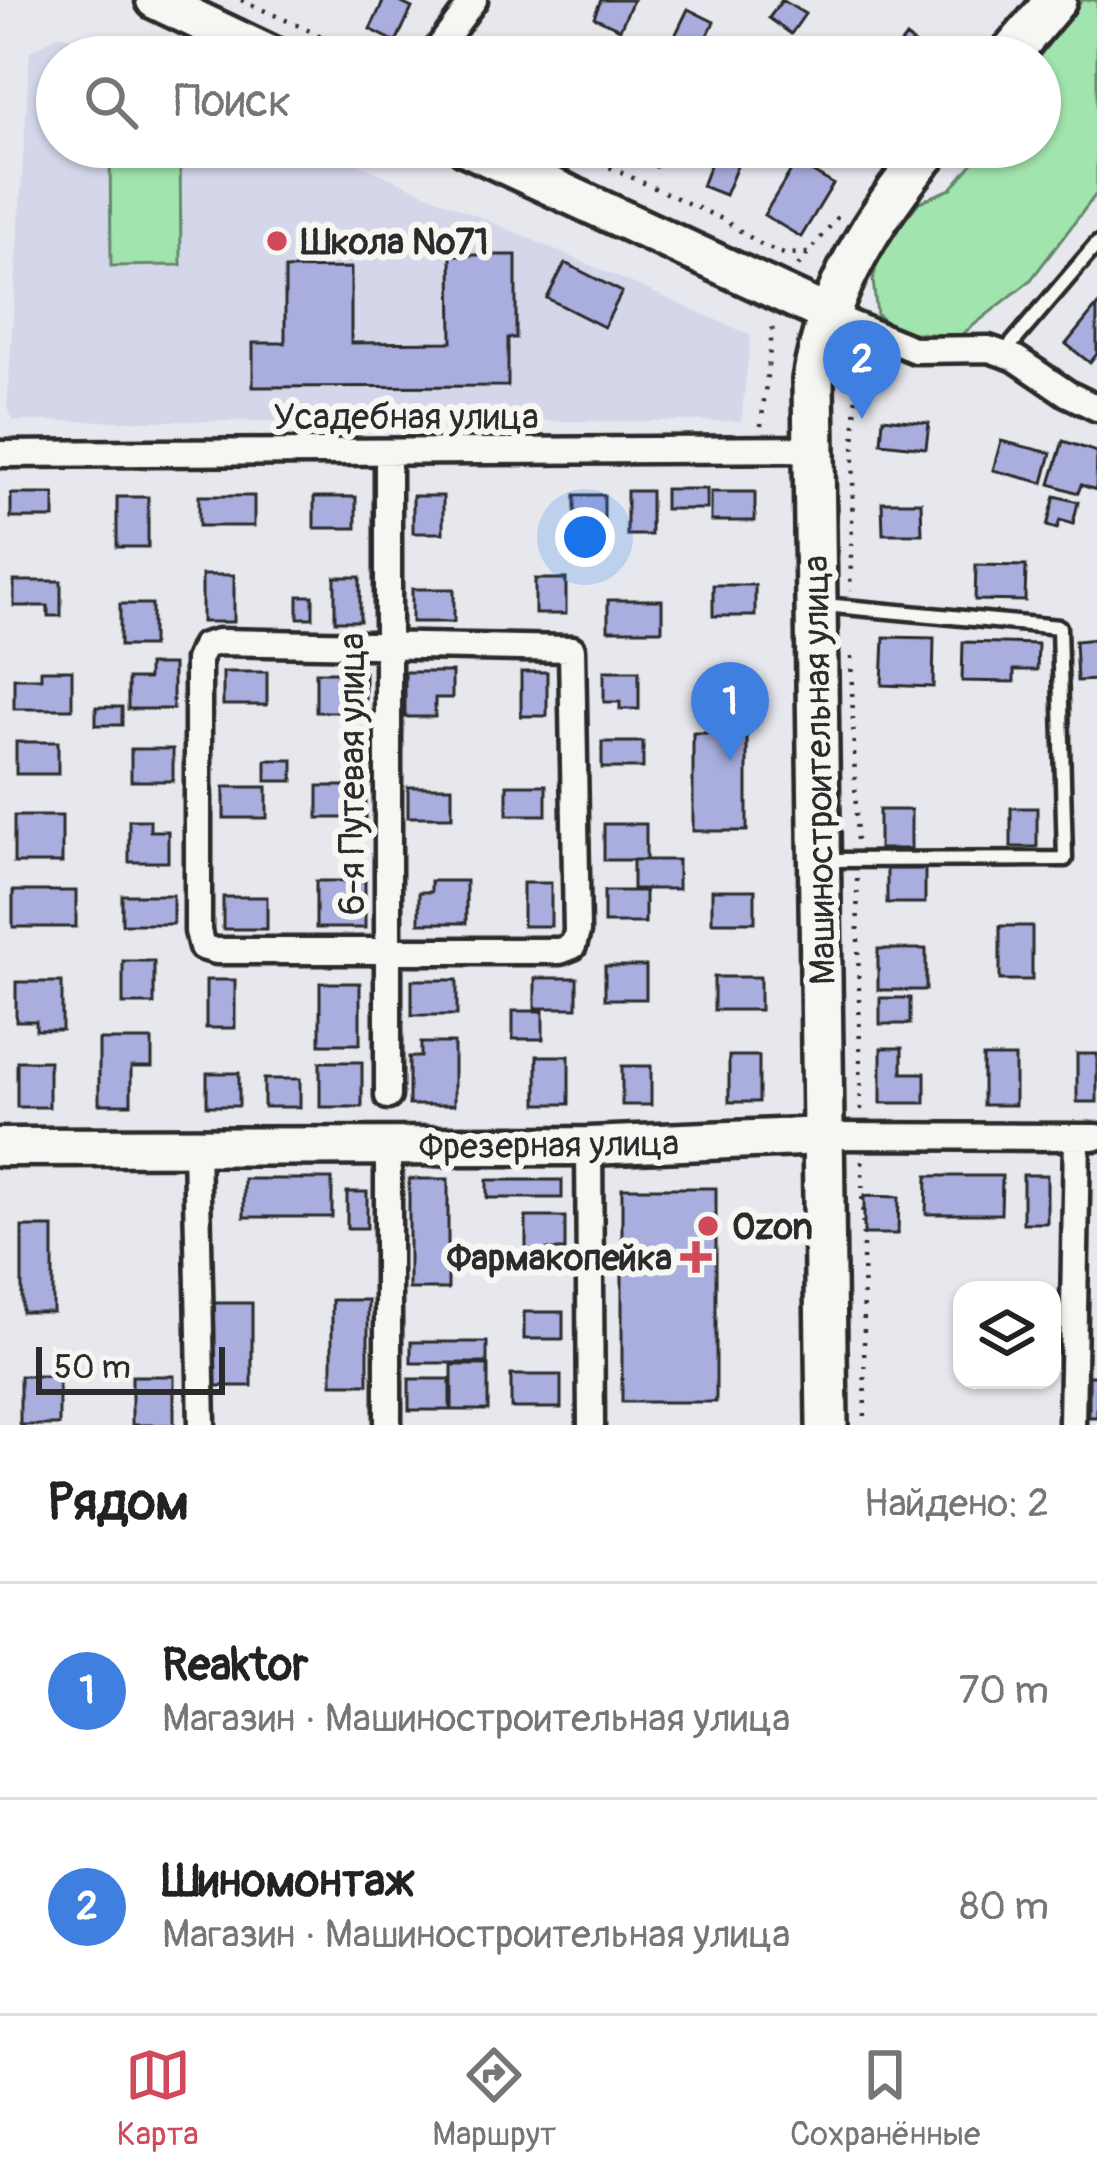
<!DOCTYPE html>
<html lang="ru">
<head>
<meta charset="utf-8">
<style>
	:root { --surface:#fff; --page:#f2f2f2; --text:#222; --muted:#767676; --line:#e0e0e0; --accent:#d1495b }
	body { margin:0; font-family:Pangolin,sans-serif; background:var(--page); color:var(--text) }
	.controls { position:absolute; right:36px; bottom:36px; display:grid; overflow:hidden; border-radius:24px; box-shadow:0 3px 9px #0004 }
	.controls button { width:108px; height:108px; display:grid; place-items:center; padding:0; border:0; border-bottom:3px solid var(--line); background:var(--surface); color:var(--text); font:60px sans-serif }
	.scale { position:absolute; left:36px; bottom:30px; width:189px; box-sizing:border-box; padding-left:12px; border:6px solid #2b2b2b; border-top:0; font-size:33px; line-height:42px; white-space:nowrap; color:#2b2b2b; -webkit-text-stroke:9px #f6f6f2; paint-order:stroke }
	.you { position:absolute; left:585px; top:537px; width:42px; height:42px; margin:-30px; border:9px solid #fff; border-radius:50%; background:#1a73e8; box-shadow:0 0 0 18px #1a73e833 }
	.badge { display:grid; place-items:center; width:78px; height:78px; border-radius:50%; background:var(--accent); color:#fff; font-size:39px; font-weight:700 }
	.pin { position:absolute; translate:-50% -99px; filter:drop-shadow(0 3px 6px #0008) }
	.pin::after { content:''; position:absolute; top:63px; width:42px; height:36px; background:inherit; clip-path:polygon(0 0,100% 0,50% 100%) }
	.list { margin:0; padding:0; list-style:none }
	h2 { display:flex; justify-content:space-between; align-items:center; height:156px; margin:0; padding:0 48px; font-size:51px }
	h2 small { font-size:39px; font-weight:400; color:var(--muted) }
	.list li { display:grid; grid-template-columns:78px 1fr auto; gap:36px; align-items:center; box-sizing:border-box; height:216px; padding:0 48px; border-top:3px solid var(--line) }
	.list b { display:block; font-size:45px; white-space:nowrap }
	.list p { margin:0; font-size:39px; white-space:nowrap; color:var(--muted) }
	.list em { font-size:39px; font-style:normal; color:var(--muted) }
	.icon { flex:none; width:66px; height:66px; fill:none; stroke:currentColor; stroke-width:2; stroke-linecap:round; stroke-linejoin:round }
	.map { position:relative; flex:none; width:1097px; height:1425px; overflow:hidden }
	.search { position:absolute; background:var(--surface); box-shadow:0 3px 9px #0004; left:36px; right:36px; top:36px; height:132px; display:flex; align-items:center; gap:30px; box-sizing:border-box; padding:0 42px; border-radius:66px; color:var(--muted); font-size:45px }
	.sheet { height:588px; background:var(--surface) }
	nav { display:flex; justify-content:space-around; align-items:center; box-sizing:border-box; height:168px; border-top:3px solid var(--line); background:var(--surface); font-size:33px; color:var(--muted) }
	nav a { display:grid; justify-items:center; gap:6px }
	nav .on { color:var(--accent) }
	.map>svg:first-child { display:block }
	.built { fill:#d4d7ea }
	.green { fill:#a2e4ad; stroke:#66886c; stroke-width:3 }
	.building { fill:#a9aedf; stroke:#2b2b2b; stroke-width:3 }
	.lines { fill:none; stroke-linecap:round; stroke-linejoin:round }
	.lane-casing { stroke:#2b2b2b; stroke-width:21 }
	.street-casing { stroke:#2b2b2b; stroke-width:33 }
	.secondary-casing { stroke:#2b2b2b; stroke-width:45 }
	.primary-casing { stroke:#2b2b2b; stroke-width:48 }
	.path { stroke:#2b2b2b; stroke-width:4.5; stroke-dasharray:3 9; stroke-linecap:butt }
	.lane { stroke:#f6f6f2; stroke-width:12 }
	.street { stroke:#f6f6f2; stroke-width:24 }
	.secondary { stroke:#f6f6f2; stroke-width:36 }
	.primary { stroke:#f6f6f2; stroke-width:39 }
	.poi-dot { fill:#d1495b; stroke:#f6f6f2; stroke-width:4.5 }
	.labels { text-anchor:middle; stroke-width:12; stroke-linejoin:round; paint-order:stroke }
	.poi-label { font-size:36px; font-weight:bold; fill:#2b2b2b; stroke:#f6f6f2; text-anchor:start }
	.street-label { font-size:36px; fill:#2b2b2b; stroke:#f6f6f2 }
</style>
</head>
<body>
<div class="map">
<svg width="1097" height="1425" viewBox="0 0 1097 1425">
	<rect width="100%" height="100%" fill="#e7e8ee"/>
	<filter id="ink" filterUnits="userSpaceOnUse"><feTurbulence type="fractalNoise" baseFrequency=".00833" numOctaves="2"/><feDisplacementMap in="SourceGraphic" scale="24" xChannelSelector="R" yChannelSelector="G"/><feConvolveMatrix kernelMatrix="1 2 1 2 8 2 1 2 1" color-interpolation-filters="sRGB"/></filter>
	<g filter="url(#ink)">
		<path class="built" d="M61,34L112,57H57V147H319L751,335L741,421H14L7,408L30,51Z"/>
		<path class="green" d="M1082,0H1097V193L1030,281L960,336L899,332L877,315L873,281L879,252L919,202L951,189L986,147H1040L1039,57Z
			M110,147H180L181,265L111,266Z"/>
		<path class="building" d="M384,0H395L412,8L396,42L370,29Z
			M601,0H633L620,29L594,17Z
			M782,0L805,14L791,34L769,18Z
			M688,9L714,22L698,55L672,42Z
			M906,37L930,56L929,57H891Z
			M631,147H665L656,167L628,154Z
			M717,147H745L725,195L702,186Z
			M796,162L833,184L801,237L764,215Z
			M451,255H516V338H508V386L253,387V343H285V269L351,268V343L452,342Z
			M565,263L622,292L604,327L547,298Z
			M1097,306V354L1090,363L1066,344Z
			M883,418L929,423L926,448L881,443Z
			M1001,441L1051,453L1043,483L993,470Z
			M1063,441L1097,452L1096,490L1081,485L1078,493L1050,484Z
			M665,489H707V509H665Z
			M627,491H651V535H627Z
			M711,492H755V521H711Z
			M11,494H54V518H11Z
			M575,495H604V539H575Z
			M199,496H254V526H199Z
			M413,496H443V533H413Z
			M1055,496L1078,502L1073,524L1060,520L1057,529L1047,526Z
			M117,497H148V547H117Z
			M314,497H356V528H314Z
			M882,502H921L922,534H883Z
			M976,565L1026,566L1025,601L975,600Z
			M202,575H234V622H202Z
			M335,577H360V621H335Z
			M535,579H566V614H535Z
			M14,581H61V616H48V606H14Z
			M713,585H755V616H713Z
			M412,589H454V622H412Z
			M298,596H313V618H298Z
			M608,600H662V630H608Z
			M120,604H152V646H120Z
			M884,637L934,638L933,687L882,685Z
			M1097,639V680L1077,681L1075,641Z
			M963,642L1038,644L1037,670H1014V682L962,681Z
			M148,665H173V709H128V679H148Z
			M41,670H72V709H14V678H41Z
			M604,671H639V709H620V702H604Z
			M223,672H267V705H223Z
			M316,672H365V712H316Z
			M405,672H452V698H435V717H405Z
			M521,672H547V716H521Z
			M96,707H122V725H96Z
			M693,733H747V831H693Z
			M16,742H58V774H16Z
			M602,742H643V768H602Z
			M131,749H173V781H131Z
			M266,760H293V781H266Z
			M507,785H546V815H507Z
			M318,786H366V818H318Z
			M224,787H267V818H224Z
			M408,787H452V817H408Z
			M1011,808H1037V847H1011Z
			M879,810H911V849H879Z
			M14,816H62V863H14Z
			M129,820H150V831H168V862H129Z
			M604,824H646V860H604Z
			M633,860H678V889H633Z
			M887,869H925V903H887Z
			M316,881H365V928H316Z
			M431,881H466V923H419V892H431Z
			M523,883H551V926H523Z
			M712,890H755V922H712Z
			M13,891H76V927H13Z
			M604,891H645V923H604Z
			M122,895H173V924H122Z
			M223,897H267V929H223Z
			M1000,926H1032V980H1000Z
			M878,949H926V990H878Z
			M123,961H154V1004H123Z
			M605,966H646V999H605Z
			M714,977H760V1010H714Z
			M535,978H577V1008H535Z
			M206,980H235V1028H206Z
			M412,980H457V1015H412Z
			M16,982H62V1030H36V1021H16Z
			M320,983H360V1044H320Z
			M880,998H910V1024H880Z
			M513,1011H543V1039H513Z
			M99,1040H152V1067H131V1104H99Z
			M421,1043H454V1105H409V1057H421Z
			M881,1048H902V1073H925V1103H881Z
			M1077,1054H1097V1102H1077Z
			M537,1056H569V1104H537Z
			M729,1056H759V1102H729Z
			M983,1057H1015V1105H983Z
			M17,1061H49V1107H17Z
			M320,1062H362V1107H320Z
			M622,1066H651V1105H622Z
			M207,1073H239V1106H207Z
			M264,1079H300V1107H264Z
			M1023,1175H1047V1223H1023Z
			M927,1176H1002L1001,1214H926Z
			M244,1179H332V1217H244Z
			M409,1179H448V1289H409Z
			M487,1180H562V1198H487Z
			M622,1188H716V1402H622Z
			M347,1192H367V1228H347Z
			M864,1196L899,1197L898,1234H864Z
			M526,1217H565V1250H526Z
			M22,1227H53V1312H22Z
			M332,1300H368V1384H332Z
			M212,1303H252V1386H212Z
			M524,1312H563V1339H524Z
			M411,1342H487V1363H411Z
			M452,1365H488V1410H452Z
			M511,1375H561V1408H511Z
			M20,1376H59V1425H20Z
			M132,1376H174V1425H132Z
			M1089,1376H1097V1417H1089Z
			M409,1379H450V1410H409Z"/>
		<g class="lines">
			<g class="lane-casing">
				<path id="lane" d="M1003,354L1097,244
					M823,860L1065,859L1059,627L824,605"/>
			</g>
			<g class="street-casing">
				<path id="street" d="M432,57L474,0
					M827,314L915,350L989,349L1015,358L1068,394L1097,408
					M0,454L812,449
					M218,642L572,649L577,932L573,946L560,951H216L202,947L198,931V660L204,646Z
					M388,1096V453
					M823,1136L1097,1137
					M388,1146V1425
					M589,1146L591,1425
					M196,1147L202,1425
					M1072,1425L1077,1137"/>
			</g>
			<g class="secondary-casing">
				<path id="secondary" d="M155,0L275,57
					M466,147L827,314
					M0,1147L589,1146L823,1136"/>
			</g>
			<g class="primary-casing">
				<path id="primary" d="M1008,57L1056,0
					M827,1425L813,380C827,290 874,216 932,147"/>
			</g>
			<path class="path" d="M241,0L368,57
				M967,57L978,43
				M566,147L722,219L765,247L784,254L809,253
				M798,266L840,214
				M844,385L856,387L850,591
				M761,426L773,324
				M851,657L857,843
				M857,879L861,1113
				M862,1161L865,1425"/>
			<use href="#lane" class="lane"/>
			<use href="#street" class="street"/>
			<use href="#secondary" class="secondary"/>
			<use href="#primary" class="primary"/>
		</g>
	</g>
	<g class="poi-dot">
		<circle cx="277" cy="241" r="12"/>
		<circle cx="708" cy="1226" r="12"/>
		<path d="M690 1239h12v12h12v12h-12v12h-12v-12h-12v-12h12z"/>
	</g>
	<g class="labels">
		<g class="poi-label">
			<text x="301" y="254">Школа №71</text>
			<text x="732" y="1239">Ozon</text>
			<text x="672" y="1270" text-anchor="end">Фармакопейка</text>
		</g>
		<g class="street-label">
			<text x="406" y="429">Усадебная улица</text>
			<text transform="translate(818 770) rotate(-91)" y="13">Машиностроительная улица</text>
			<text transform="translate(351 774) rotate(-90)" y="13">6-я Путевая улица</text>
			<text transform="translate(549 1144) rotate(-1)" y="13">Фрезерная улица</text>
		</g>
	</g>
</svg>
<div class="controls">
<button><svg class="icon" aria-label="layers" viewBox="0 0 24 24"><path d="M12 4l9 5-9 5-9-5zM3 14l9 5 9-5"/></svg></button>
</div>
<div class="scale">50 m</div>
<div class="you"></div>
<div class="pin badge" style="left:730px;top:761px;background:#3f7fe0">1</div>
<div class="pin badge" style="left:862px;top:419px;background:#3f7fe0">2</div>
<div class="search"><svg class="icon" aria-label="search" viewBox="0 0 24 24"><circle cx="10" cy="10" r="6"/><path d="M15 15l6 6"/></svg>Поиск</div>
</div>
<section class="sheet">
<h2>Рядом<small>Найдено: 2</small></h2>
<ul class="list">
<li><span class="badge" style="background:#3f7fe0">1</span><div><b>Reaktor</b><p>Магазин · Машиностроительная улица</p></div><em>70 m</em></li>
<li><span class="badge" style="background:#3f7fe0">2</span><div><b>Шиномонтаж</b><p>Магазин · Машиностроительная улица</p></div><em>80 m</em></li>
</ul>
</section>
<nav>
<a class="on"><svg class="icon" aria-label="map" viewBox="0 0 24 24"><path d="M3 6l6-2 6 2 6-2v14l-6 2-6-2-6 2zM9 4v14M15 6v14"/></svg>Карта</a>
<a><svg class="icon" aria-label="directions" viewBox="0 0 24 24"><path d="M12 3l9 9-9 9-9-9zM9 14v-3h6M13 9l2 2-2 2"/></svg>Маршрут</a>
<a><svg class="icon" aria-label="saved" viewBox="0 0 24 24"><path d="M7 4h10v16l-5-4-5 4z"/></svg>Сохранённые</a>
</nav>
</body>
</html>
